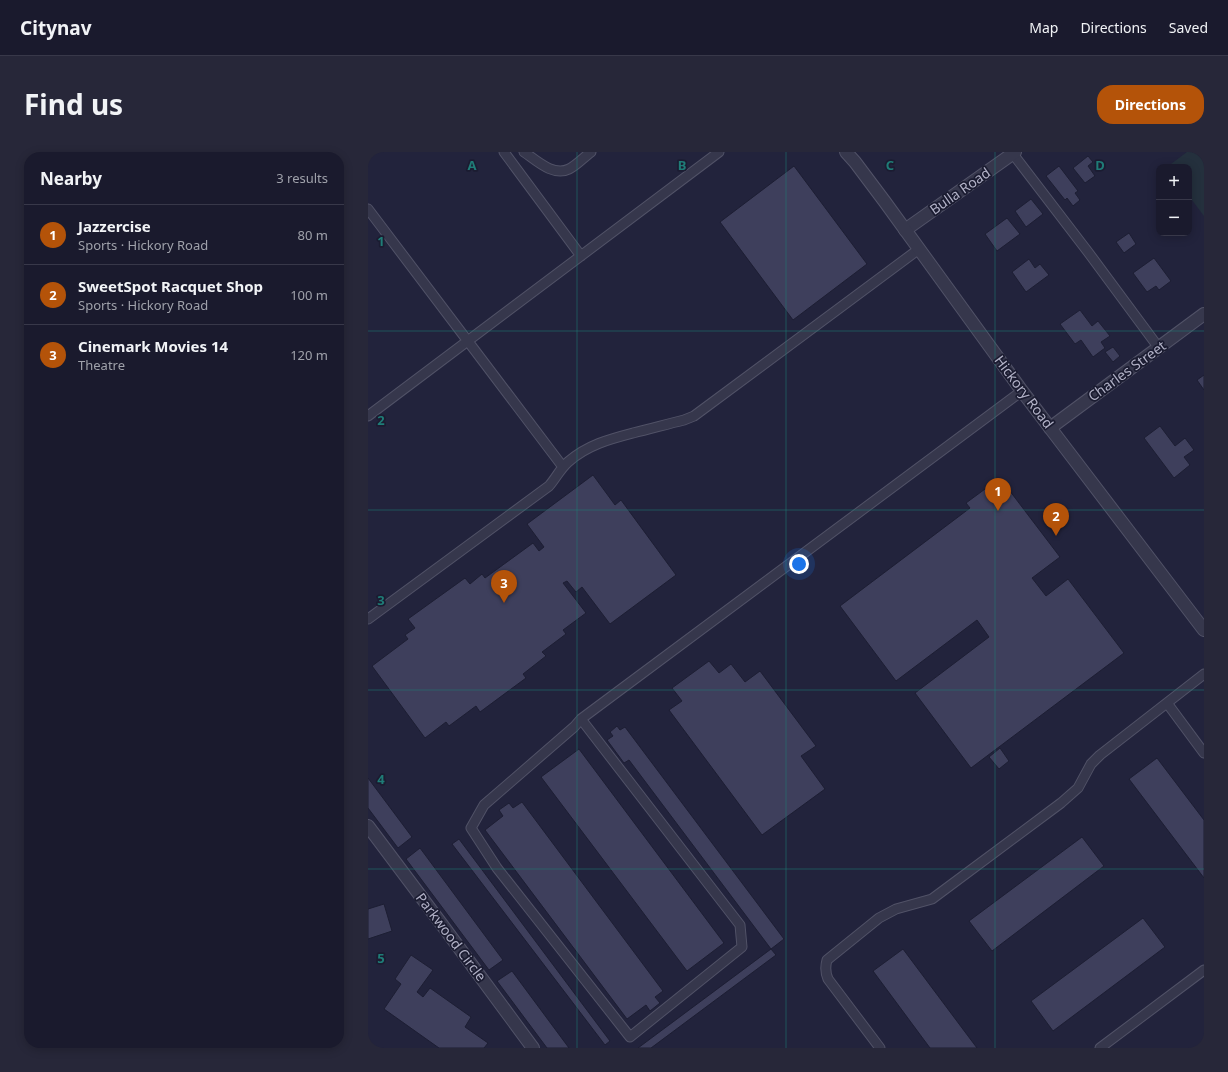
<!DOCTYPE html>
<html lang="en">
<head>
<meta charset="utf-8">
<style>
	:root { --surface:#1a1a2d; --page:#272739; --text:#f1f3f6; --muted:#9fa1aa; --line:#383849; --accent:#b45309 }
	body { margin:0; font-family:"Noto Sans",sans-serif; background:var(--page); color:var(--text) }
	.controls { position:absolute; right:12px; top:12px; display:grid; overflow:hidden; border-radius:8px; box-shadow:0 2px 10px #0003 }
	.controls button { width:36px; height:36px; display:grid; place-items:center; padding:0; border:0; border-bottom:1px solid var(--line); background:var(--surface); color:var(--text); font:20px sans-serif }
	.you { position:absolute; left:431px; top:412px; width:14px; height:14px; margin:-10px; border:3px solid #fff; border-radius:50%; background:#1a73e8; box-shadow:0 0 0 6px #1a73e833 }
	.badge { display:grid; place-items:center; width:26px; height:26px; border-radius:50%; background:var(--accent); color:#fff; font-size:13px; font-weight:700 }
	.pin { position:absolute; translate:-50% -33px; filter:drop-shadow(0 1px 2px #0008) }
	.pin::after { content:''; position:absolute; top:21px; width:14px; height:12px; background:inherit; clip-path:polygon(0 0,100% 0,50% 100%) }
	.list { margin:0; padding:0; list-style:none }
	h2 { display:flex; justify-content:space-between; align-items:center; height:52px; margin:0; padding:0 16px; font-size:17px }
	h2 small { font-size:13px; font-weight:400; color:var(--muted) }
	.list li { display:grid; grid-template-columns:26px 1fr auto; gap:12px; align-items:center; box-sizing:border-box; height:60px; padding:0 16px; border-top:1px solid var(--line) }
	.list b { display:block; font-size:15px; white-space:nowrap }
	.list p { margin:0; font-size:13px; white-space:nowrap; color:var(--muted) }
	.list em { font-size:13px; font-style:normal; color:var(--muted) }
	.map { position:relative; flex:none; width:836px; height:896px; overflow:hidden; border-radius:16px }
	header { display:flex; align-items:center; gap:24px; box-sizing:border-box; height:56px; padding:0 20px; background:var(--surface); border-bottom:1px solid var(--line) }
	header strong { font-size:19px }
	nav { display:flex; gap:22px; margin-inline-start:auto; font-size:14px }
	.intro { display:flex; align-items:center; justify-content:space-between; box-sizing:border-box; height:96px; padding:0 24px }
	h1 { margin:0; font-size:28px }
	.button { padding:10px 18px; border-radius:16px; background:var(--accent); color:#fff; font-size:14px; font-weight:700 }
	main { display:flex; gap:24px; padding:0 24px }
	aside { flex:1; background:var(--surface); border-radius:16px; box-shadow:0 2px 10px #0003 }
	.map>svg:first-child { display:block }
	.green { fill:#24303d }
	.building { fill:#3e3f5c; stroke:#1d1e33 }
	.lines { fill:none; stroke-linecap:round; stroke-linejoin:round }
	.service-casing { stroke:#515267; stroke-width:11 }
	.minor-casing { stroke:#515267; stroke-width:14 }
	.tertiary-casing { stroke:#515267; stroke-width:14 }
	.service { stroke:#36374c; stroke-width:9 }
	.minor { stroke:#36374c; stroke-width:12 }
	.tertiary { stroke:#36374c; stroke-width:12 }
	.grid { fill:none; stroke:#1f7c77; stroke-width:1; stroke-opacity:0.55 }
	.labels { text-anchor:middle; stroke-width:3.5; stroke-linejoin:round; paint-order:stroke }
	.street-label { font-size:14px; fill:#b2b2c7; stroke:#1b1c31 }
	.grid-label { font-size:13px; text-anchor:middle; font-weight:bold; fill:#1f7c77; stroke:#1b1c31; stroke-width:3.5; stroke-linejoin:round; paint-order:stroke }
</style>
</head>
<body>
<header>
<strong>Citynav</strong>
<nav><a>Map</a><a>Directions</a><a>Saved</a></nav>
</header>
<div class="intro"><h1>Find us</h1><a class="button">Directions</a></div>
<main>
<aside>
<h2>Nearby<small>3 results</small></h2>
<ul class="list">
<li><span class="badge">1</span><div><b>Jazzercise</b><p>Sports · Hickory Road</p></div><em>80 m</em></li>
<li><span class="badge">2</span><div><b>SweetSpot Racquet Shop</b><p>Sports · Hickory Road</p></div><em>100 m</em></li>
<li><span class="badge">3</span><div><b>Cinemark Movies 14</b><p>Theatre</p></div><em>120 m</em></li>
</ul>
</aside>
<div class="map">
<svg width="836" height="896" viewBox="0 0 836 896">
	<rect width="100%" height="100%" fill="#22233c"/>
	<path class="green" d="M819,0H836V64L821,44V15H799Z"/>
	<path class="building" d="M720,4L725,10L720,14L727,24L717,31L705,16Z
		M426,14L499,112L425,168L352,70Z
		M691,14L710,39L707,41L712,48L705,54L699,46L697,48L678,24Z
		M663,47L675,62L658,75L647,59Z
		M639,66L652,82L629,99L617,82Z
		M761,81L768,92L756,101L748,90Z
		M786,106L803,129L791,138L788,134L779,140L765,121Z
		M661,107L667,116L672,112L681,123L658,140L644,120Z
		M712,158L724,174L730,169L742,184L733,190L737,196L725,205L713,188L707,192L692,172Z
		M745,195L752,204L745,210L737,200Z
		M836,223V238L829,228Z
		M792,274L807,294L817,286L826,298L816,305L822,313L806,326L776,286Z
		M225,323L247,353L253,348L308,423L242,472L214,435L208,440L199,429L195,431L218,461L195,478L198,482L174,500L178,504L155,522L158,526L112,560L108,554L81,574L78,570L57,586L4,514L40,487L37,483L47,476L40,467L97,426L102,432L114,422L117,426L165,391L171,399L176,395L159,372Z
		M632,326L692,405L664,426L678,444L700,427L756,501L603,616L547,541L621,485L609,468L528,529L472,454L602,356L598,351Z
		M341,509L351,521L363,512L377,530L392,519L448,594L433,604L457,637L394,683L301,558L314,549L304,536Z
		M249,574L252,578L257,575L416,787L403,797L261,608L256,611L239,588L245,584L242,580Z
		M632,596L641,609L631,617L621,605Z
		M211,597L356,791L319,819L173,625Z
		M789,606L836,668V726L761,627Z
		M0,626L44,685L30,696L0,656Z
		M154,650L295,839L287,845L292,851L282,859L278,853L259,867L117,678L135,664L131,658L141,651L145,656Z
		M714,685L736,714L624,799L601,769Z
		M91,687L242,889L237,893L84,692Z
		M52,696L135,808L121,818L38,707Z
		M16,752L24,779L0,787V757Z
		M775,766L797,795L685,879L663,849Z
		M403,797L408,803L283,896H270Z
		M535,797L609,896H562L505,819Z
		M43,803L65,818L49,840L55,845L62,836L103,865L97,875L120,891L116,896H71L16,857L33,832L27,827Z
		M144,819L201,896H179L129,829Z"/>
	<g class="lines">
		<g class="service-casing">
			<path id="service" d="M136,0L213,104
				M156,0C168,8 185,25 201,17C209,13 216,5 223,0
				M645,2L720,100L791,196
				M0,57L195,315
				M0,264L351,0
				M0,467L181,334C188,326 192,317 200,310C219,293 242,287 265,281C282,277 299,272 316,268L326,264L551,97
				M799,551L836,601
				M213,567L372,773L374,795L262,885L129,716L103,676L116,653L206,575L213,567L654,239
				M512,896L460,827C457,820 457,815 459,808L511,766L528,757L564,747L693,651L710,636L723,612L732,603L836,522
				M732,896L836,818"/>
		</g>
		<g class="minor-casing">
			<path id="minor" d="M537,78L647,0
				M682,276L836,162
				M0,674L75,774L165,896"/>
		</g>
		<g class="tertiary-casing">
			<path id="tertiary" d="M478,0L487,10L517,50L654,239L836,478"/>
		</g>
		<use href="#service" class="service"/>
		<use href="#minor" class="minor"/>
		<use href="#tertiary" class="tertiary"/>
	</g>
	<path class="grid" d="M209,0V896M418,0V896M627,0V896M0,179H836M0,358H836M0,538H836M0,717H836"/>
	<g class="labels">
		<g class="street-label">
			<text transform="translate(592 39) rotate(-35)" y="5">Bulla Road</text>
			<text transform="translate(759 219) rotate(-36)" y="5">Charles Street</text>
			<text transform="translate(656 240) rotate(53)" y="5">Hickory Road</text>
			<text transform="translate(83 785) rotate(53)" y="5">Parkwood Circle</text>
		</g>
	</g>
	<g class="grid-label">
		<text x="104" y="18">A</text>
		<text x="314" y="18">B</text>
		<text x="522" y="18">C</text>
		<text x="732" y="18">D</text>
		<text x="13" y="94">1</text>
		<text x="13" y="273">2</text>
		<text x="13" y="453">3</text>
		<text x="13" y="632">4</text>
		<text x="13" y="811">5</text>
	</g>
</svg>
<div class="controls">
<button>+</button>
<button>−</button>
</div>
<div class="you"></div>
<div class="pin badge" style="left:630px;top:359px">1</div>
<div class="pin badge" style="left:688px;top:384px">2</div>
<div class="pin badge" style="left:136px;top:451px">3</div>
</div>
</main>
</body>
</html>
